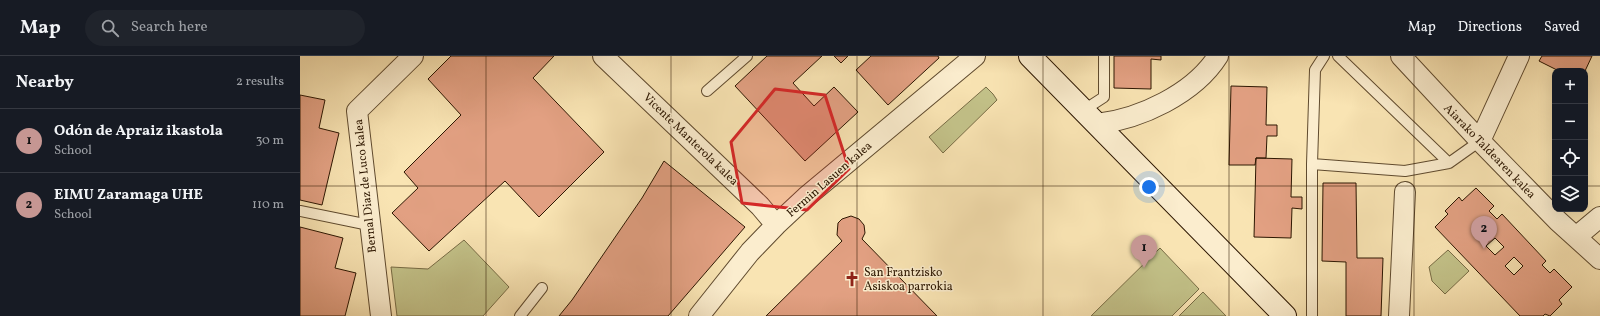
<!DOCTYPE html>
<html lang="en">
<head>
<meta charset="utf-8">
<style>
	:root { --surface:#171b24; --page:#20242c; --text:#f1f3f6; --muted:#9ea1a6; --line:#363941; --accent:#c59692 }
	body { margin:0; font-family:Vollkorn,serif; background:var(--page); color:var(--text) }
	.controls { position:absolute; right:12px; top:12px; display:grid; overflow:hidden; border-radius:8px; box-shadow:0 4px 16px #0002 }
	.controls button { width:36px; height:36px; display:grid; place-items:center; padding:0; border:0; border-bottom:1px solid var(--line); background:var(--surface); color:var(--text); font:20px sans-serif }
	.you { position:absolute; left:849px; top:131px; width:14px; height:14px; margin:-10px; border:3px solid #fff; border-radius:50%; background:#1a73e8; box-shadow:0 0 0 6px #1a73e833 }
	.badge { display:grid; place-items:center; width:26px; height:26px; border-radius:50%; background:var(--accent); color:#111; font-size:13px; font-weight:700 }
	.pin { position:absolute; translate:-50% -33px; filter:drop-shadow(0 1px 2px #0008) }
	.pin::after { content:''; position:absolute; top:21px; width:14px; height:12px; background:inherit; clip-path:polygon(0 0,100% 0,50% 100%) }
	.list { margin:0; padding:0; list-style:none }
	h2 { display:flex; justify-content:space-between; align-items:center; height:52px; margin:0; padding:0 16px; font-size:17px }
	h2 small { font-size:13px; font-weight:400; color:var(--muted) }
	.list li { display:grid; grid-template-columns:26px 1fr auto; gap:12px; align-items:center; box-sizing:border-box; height:64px; padding:0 16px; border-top:1px solid var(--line) }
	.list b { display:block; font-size:15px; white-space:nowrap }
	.list p { margin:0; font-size:13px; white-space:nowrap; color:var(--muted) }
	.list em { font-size:13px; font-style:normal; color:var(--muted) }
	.icon { flex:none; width:22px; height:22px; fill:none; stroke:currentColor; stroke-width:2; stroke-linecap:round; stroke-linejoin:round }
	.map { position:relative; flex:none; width:1300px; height:260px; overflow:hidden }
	header { display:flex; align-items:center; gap:24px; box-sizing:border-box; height:56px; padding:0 20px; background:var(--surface); border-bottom:1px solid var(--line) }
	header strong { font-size:19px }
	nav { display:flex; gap:22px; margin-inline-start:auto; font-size:14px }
	.search { width:280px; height:36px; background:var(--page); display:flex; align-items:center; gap:10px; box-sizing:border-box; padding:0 14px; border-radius:22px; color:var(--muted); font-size:15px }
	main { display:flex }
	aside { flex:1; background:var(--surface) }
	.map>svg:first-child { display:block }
	.green { fill:#c3c289; stroke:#786c45 }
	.building { fill:#e2a082; stroke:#2c1601; fill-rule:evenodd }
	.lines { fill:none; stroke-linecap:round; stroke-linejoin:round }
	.lane-casing { stroke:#5f4a2e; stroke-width:12 }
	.street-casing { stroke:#5f4a2e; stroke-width:22 }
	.secondary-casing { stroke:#2c1601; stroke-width:24 }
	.lane { stroke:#fbedce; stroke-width:10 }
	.street { stroke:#fbedce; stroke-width:20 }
	.secondary { stroke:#fbedce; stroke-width:22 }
	.marked { fill:#d62828; fill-opacity:0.2; stroke:#d62828; stroke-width:3; stroke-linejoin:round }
	.grid { fill:none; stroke:#2c1601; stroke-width:1; stroke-opacity:0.55 }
	.labels { text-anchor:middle; stroke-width:3; stroke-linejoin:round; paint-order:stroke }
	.street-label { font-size:12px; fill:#2c1601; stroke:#fbedce }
	.poi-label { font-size:12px; fill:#2c1601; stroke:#fbedce; text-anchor:start }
</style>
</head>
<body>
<header>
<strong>Map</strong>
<div class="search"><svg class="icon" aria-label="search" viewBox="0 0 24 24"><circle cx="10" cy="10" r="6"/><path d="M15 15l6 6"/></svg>Search here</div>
<nav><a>Map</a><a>Directions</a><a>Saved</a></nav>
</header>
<main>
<aside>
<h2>Nearby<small>2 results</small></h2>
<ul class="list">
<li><span class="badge">1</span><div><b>Odón de Apraiz ikastola</b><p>School</p></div><em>30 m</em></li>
<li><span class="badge">2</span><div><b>EIMU Zaramaga UHE</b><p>School</p></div><em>110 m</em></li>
</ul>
</aside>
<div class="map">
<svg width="1300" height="260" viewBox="0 0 1300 260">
	<rect width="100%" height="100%" fill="#f9e4b3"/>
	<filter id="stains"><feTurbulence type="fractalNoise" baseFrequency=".005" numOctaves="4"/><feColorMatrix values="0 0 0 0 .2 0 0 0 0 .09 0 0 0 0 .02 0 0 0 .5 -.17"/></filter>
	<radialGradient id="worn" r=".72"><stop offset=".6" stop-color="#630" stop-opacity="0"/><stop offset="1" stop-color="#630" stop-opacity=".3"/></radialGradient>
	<path class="green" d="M686,31L693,38L697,44L643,97L629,81Z
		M164,184L209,231L183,260H97L91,211L128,213Z
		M860,192L899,233L872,260H791Z
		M1148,194L1169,215L1145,238L1132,225L1129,211Z
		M903,236L926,260H879Z"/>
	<path class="building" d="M151,0H254L233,22L304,96L239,161L205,125L129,195L92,157L118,132L104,116L161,59L128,23Z
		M467,0H522L493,27L514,50L534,31L558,56L505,105L435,30Z
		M534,0H548L541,7Z
		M571,0H638L639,2L588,49L556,14Z
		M814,0H861V4L851,3V33L814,32Z
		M1242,0H1292L1285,15H1259L1239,5Z
		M931,30L967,31L966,69H977V80H967L966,102H956L955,109H929Z
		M0,39L25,44L19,72L39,77L22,149L0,144Z
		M956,102L992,103L991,141H1002V153L992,152L991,182L954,181Z
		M364,105L445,171L368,260H259L272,244L342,142Z
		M1023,127H1056L1057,202H1083L1081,260H1046V206L1022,205Z
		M1176,132L1194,150L1189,155L1197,163L1202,158L1246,205L1242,209L1250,217L1254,213L1272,231L1259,244L1262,248L1250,260L1245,258L1243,260H1220L1135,171L1148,158L1145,155L1159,141L1162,145ZM1195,182L1204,191L1195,199L1186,190ZM1214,201L1223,210L1214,219L1205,210Z
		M551,160L559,163L564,169L565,177L562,183L637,260H466L542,185L537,179L538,167L542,163Z
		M0,171L43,182L35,212L56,217L45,260H0Z"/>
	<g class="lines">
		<g class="lane-casing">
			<path id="lane" d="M407,35L447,0
				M784,54L804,41V0
				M1149,107L1180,85
				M1012,108L1105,115L1149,107L1038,0
				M0,155L69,169
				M220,260L242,232
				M1012,260V108L1015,14L1024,0"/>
		</g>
		<g class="street-casing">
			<path id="street" d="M303,0L460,150L476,169
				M1101,0L1180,85L1258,165L1300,203
				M797,68C840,63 894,38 918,0
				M1180,85L1219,0
				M1276,181L1300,161
				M81,260L57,55L113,0
				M399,260L450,196L476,169L506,141L675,0
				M1099,260L1105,136"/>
		</g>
		<g class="secondary-casing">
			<path id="secondary" d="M730,0L985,260"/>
		</g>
		<use href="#lane" class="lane"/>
		<use href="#street" class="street"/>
		<use href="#secondary" class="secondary"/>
	</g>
	<path class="marked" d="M475,33L525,39L549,113L507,154L442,147L431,86Z"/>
	<path class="grid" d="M186,0V260M371,0V260M557,0V260M743,0V260M929,0V260M1114,0V260M0,130H1255M1285,130H1300"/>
	<defs>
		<g id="church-bare" transform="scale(1.2)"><path d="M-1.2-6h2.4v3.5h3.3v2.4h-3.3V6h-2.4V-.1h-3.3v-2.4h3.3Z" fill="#8f2418" stroke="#fbedce" stroke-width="2.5" paint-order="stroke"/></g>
	</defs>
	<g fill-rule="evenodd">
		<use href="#church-bare" x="552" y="223"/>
	</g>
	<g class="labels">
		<g class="street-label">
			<text transform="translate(391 83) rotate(44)" y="4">Vicente Manterola kalea</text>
			<text transform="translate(1190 95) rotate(46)" y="4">Aiarako Taldearen kalea</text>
			<text transform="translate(529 123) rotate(-41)" y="4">Fermin Lasuen kalea</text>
			<text transform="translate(65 130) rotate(-96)" y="4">Bernal Diaz de Luco kalea</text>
		</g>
		<g class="poi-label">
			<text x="564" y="220">San Frantzisko<tspan x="564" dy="14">Asiskoa parrokia</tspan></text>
		</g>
	</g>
	<rect width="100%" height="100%" filter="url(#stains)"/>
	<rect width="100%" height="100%" fill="url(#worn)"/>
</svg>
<div class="controls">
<button>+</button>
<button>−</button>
<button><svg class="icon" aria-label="locate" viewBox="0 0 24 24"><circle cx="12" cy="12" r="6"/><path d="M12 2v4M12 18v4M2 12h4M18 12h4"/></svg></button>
<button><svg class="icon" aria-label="layers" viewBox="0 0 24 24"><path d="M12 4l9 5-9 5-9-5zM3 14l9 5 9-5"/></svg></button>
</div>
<div class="you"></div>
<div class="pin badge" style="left:844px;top:212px">1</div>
<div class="pin badge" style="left:1184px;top:193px">2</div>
</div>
</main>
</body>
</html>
